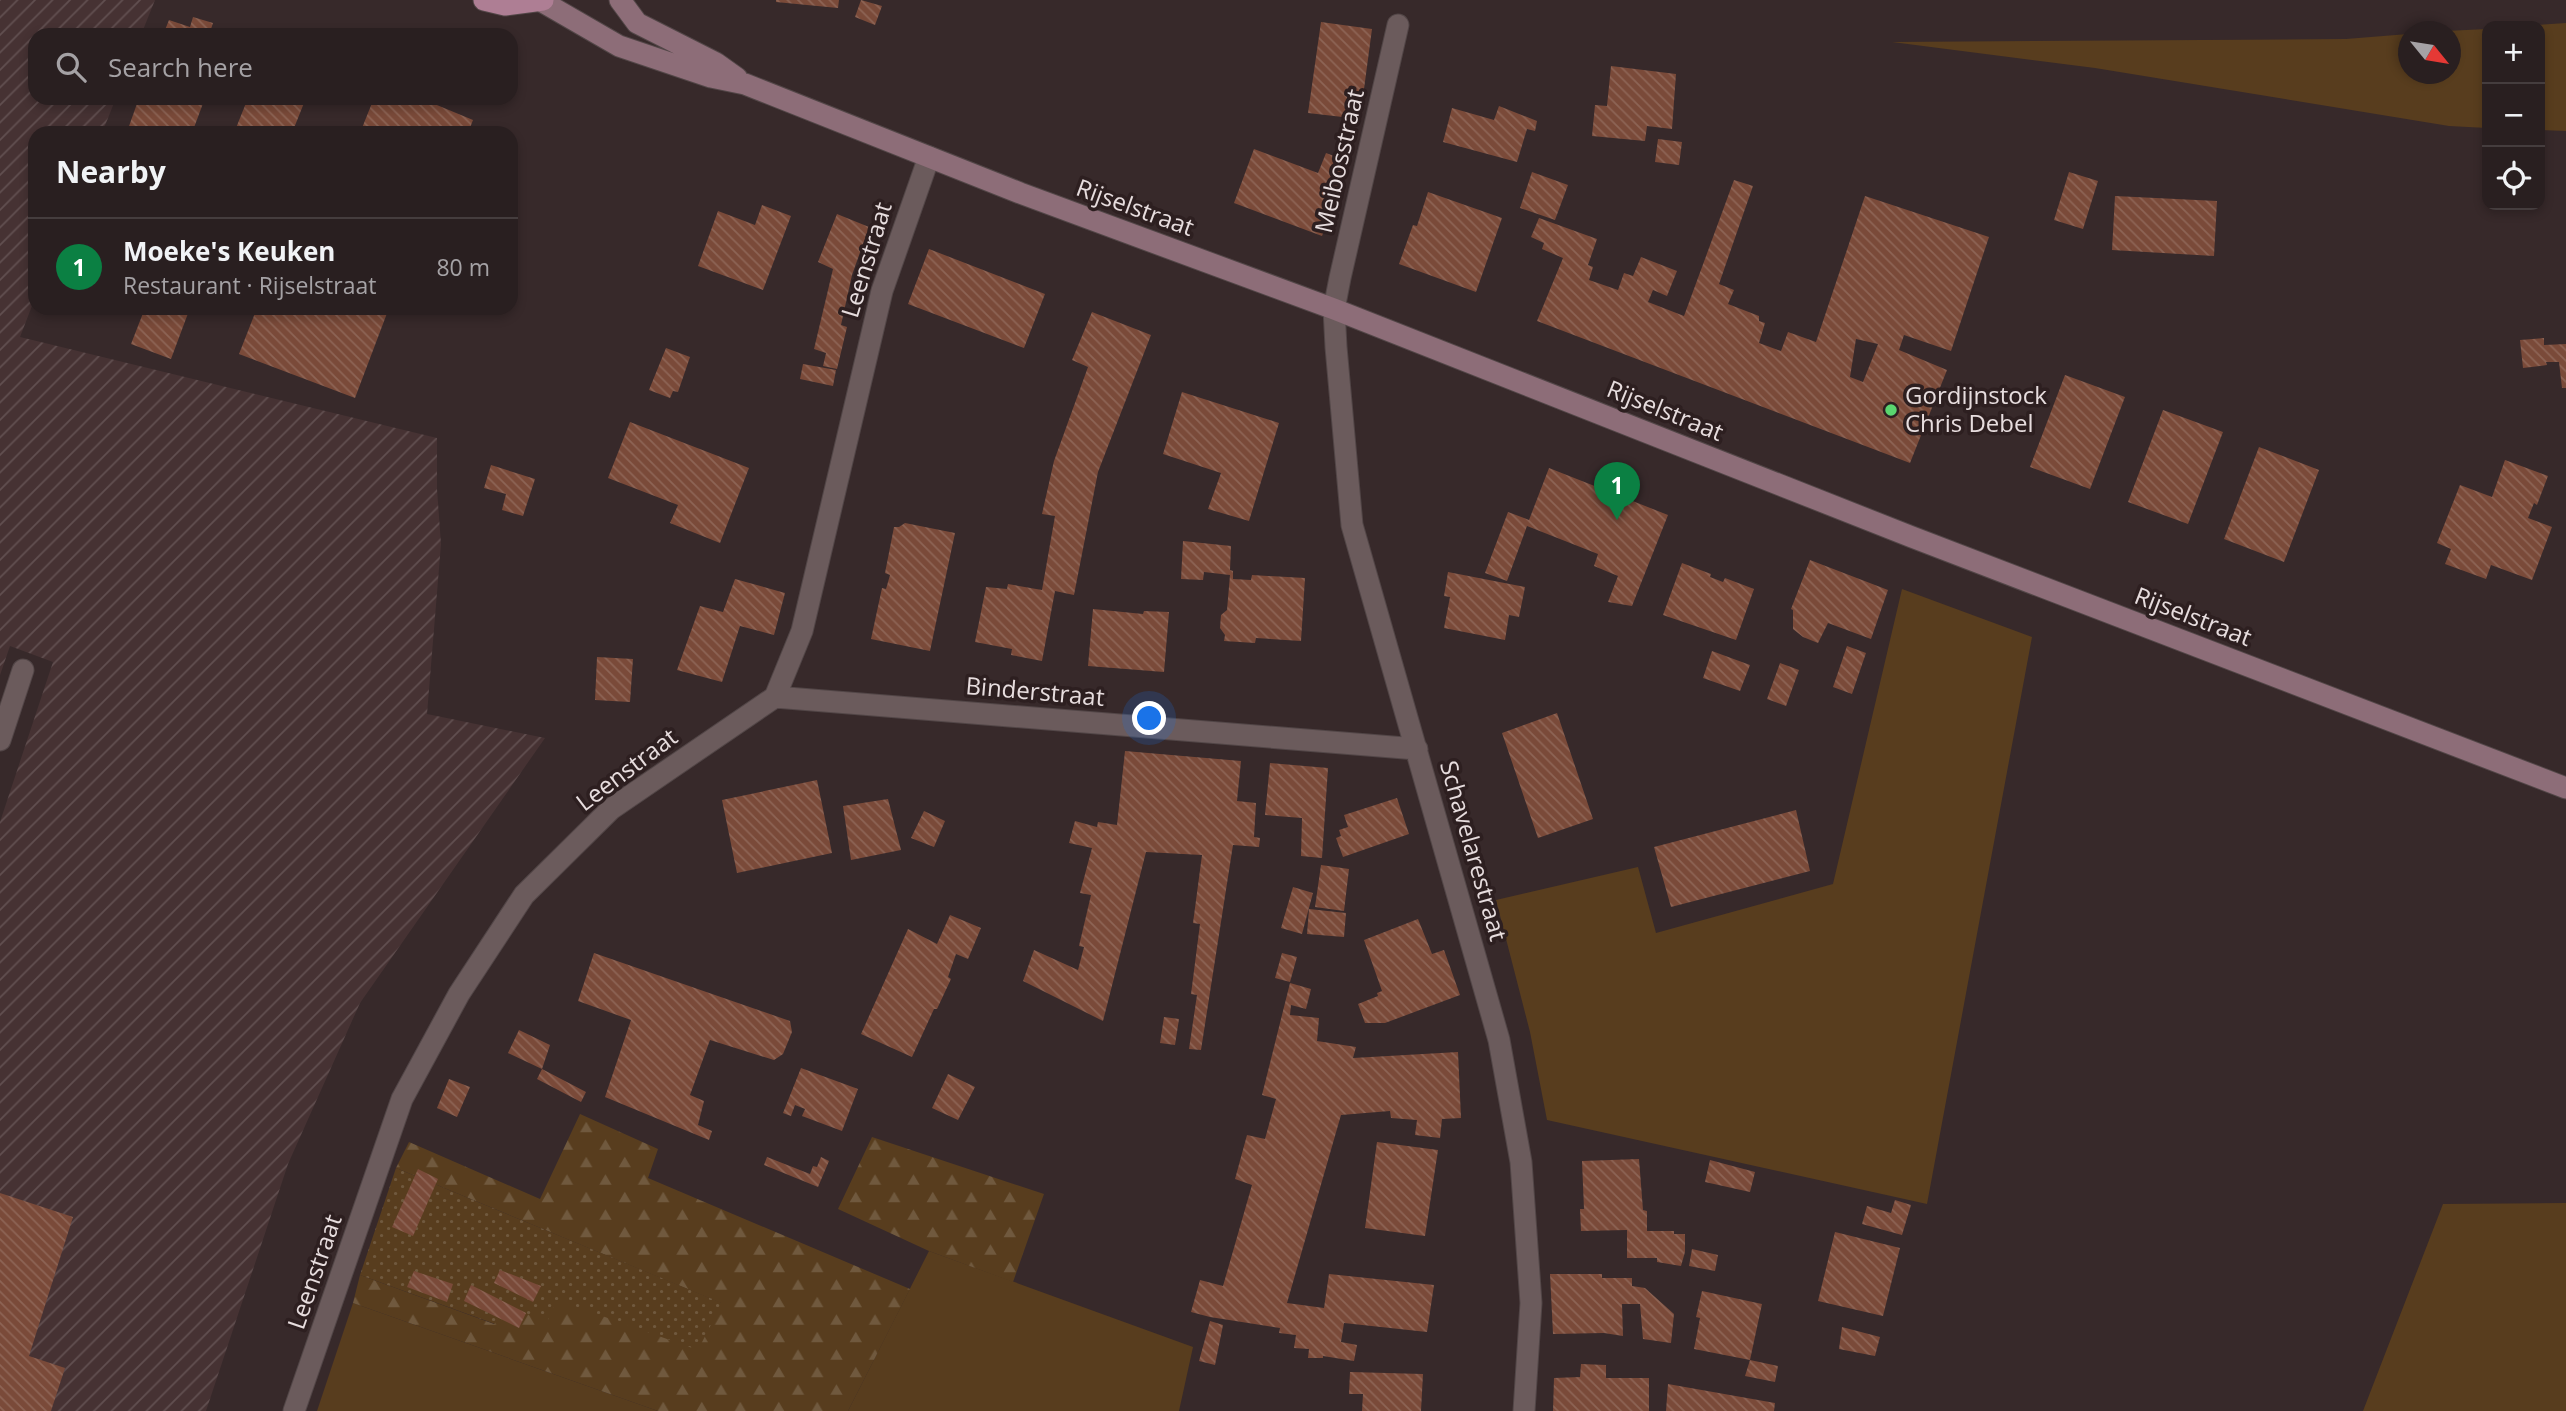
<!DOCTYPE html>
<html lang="en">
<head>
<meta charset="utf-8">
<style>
	:root { --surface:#291f20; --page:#312729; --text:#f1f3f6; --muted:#a5a2a5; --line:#453d3e; --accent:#0b8043 }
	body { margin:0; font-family:"Open Sans",sans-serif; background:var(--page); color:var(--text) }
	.controls { position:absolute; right:21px; top:21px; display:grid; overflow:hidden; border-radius:14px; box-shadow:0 4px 10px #0003 }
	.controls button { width:63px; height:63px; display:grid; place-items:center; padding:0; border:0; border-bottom:2px solid var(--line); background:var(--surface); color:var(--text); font:35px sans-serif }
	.compass { position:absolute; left:2398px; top:21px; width:63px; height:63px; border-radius:50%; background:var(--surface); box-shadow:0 4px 10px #0003; rotate:120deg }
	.you { position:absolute; left:1150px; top:719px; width:24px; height:24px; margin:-18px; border:5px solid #fff; border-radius:50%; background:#1a73e8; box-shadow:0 0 0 10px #1a73e833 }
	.badge { display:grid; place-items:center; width:46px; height:46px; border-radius:50%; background:var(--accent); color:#fff; font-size:23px; font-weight:700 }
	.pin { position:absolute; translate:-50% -58px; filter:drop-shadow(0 2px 4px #0008) }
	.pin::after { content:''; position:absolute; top:37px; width:24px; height:21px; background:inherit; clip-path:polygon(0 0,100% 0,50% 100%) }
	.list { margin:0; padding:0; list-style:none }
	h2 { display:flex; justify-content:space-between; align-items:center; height:91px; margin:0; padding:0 28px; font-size:30px }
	h2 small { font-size:23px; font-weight:400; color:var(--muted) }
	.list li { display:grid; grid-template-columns:46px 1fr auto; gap:21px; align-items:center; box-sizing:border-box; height:98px; padding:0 28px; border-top:2px solid var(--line) }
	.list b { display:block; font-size:26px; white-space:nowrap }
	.list p { margin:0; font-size:23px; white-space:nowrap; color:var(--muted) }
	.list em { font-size:23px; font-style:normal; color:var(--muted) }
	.icon { flex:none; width:38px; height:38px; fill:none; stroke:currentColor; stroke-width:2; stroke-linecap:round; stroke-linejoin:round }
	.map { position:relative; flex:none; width:2566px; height:1411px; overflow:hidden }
	.search { position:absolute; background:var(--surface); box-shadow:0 4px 10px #0003; left:28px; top:28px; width:490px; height:77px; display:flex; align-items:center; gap:18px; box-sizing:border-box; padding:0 24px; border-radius:21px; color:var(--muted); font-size:26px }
	.panel { position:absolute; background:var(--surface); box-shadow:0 4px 10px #0003; left:28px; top:126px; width:490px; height:189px; border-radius:21px }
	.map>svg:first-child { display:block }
	.industrial { fill:url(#industrial-furrows) }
	.grass { fill:#583d1e }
	.forest { fill:url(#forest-firs) }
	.garden { fill:url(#garden-dots) }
	.building { fill:url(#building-back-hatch); fill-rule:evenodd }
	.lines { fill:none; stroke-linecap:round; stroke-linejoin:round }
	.street-casing { stroke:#524647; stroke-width:23 }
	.secondary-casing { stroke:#524647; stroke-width:23 }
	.primary-casing { stroke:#524647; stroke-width:23 }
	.street { stroke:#6b5b5c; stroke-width:21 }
	.secondary { stroke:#8d6d78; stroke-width:21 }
	.primary { stroke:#ae7e94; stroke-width:21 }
	.poi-dot { fill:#5ad56f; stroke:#2d1f20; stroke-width:2.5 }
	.labels { text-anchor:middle; stroke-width:7; stroke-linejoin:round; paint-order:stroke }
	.street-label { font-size:24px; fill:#e7ddde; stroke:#2d1f20 }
	.poi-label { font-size:24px; fill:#e7ddde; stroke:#2d1f20; text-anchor:start }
</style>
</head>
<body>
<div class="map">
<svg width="2566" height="1411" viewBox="0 0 2566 1411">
	<defs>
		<pattern id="industrial-furrows" width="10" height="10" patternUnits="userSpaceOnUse" patternTransform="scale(1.75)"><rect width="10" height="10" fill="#463233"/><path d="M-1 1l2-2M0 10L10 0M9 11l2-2" fill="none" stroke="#614f50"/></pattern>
		<pattern id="forest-firs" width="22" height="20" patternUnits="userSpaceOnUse" patternTransform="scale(1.75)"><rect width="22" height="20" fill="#583d1e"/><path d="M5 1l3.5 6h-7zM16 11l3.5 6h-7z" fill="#70593e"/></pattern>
		<pattern id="garden-dots" width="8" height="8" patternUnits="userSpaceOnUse" patternTransform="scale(1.75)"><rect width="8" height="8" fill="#583d1e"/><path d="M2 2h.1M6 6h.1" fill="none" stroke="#70593e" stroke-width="1.8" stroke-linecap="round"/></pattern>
		<pattern id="building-back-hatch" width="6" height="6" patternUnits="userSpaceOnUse" patternTransform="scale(1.75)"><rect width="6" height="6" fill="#7a4a39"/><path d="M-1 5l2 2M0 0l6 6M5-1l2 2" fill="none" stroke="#8d6455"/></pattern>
	</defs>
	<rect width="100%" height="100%" fill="#37292a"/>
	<path class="industrial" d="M0,0H155L141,35H35V98H116L102,133H35V298L20,337L437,438V489L441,544L427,714L545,738L360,1003L288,1164L206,1411H0V822L53,662L10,646L0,675Z"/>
	<path class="grass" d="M2566,23V131L2540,130V26H2519Z
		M2487,29V128L2449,126L2095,68L1892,42L2346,39L2408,34V74H2450V32L2446,31Z
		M1902,589L2032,637L1927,1204L1547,1120L1530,1032L1496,900L1638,867L1656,933L1833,884Z
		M2566,1203V1411H2363L2443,1204Z
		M929,1251L1193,1347L1179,1411H848Z
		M353,1303L658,1411H317Z"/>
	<path class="forest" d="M580,1114L658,1149L648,1178L910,1289L848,1411H658L353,1303L360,1275L494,1324L501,1303L556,1300L721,1303L396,1168L409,1142L540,1199Z
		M872,1137L1044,1194L1013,1282L929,1251L838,1209Z"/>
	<path class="garden" d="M396,1168L722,1303L698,1350L557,1300L547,1322L501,1303L495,1324L360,1275Z"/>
	<path class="building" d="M776,0H839L838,8L776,2Z
		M861,0L882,6L875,25L855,17Z
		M193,17L213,23L209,35H163L169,20L190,27Z
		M1321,22L1372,29L1360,119L1308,113Z
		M1611,66L1676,74L1672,129L1647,126L1645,141L1592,136L1595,105L1607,106Z
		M139,98H205L192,133H139L128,129Z
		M248,98H306L292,133H234Z
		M374,98H420L473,120L468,133H360Z
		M1499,106L1537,121L1535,131L1527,129L1517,162L1443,142L1452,108L1494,120Z
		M1658,139L1682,142L1679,165L1655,162Z
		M1254,149L1318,173L1326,153L1350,162L1322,236L1234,203Z
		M1532,172L1568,185L1555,220L1520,208Z
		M2069,172L2098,181L2083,229L2054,220Z
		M1734,180L1753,186L1719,284L1734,290L1728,304L1759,316V321L1765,323L1759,343L1781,351L1788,332L1816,342L1865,196L1989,237L1951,351L1904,335L1899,350L1947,370L1910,463L1537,321L1563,258L1542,249L1544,243L1531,237L1539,218L1597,239L1588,265L1593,267L1589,280L1618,290L1624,273L1633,276L1641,257L1677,271L1667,296L1653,290L1648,302L1684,316ZM1856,339L1878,344L1863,382L1850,377Z
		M1428,192L1502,218L1476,292L1399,264L1413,225L1417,226Z
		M2115,196L2217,201L2214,256L2112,250Z
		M762,205L791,216L763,290L698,266L718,211L755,225Z
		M837,214L869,227L852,275L841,325L847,327L837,369L823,366L826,353L814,349L833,269L818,262Z
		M929,249L1045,294L1024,348L908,304Z
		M145,308H190L171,359L131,344Z
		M257,308H389L355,398L239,354Z
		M1092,312L1151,335L1098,472L1074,595L1055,591L1042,661L1011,655L1012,649L975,642L986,587L1007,589L1008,584L1042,590L1055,516L1042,514L1054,461L1088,367L1072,360Z
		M2544,338V345L2566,344V388H2562L2559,362H2546L2547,365L2523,368L2520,340Z
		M666,348L690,357L678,392L673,391L670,398L649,390Z
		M803,364L836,370L833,386L800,379Z
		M2065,375L2125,397L2090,489L2030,467Z
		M1182,392L1279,423L1249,521L1208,509L1221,473L1163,454Z
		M2163,410L2223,432L2188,524L2128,502Z
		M630,422L749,468L720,543L670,523L678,505L608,478Z
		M2259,447L2319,470L2284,562L2224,539Z
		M2505,460L2548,476L2537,505L2534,503L2528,518L2552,527L2532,580L2491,565L2486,579L2445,564L2451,549L2437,543L2460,485L2492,497Z
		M491,465L535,479L523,516L502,510L506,494L484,488Z
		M1549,468L1668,515L1632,606L1608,602L1618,576L1594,566L1598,554L1527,526L1507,581L1485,573L1508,512L1529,520Z
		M905,523L955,533L930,651L871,639L882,588L886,589L890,575L885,573L894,527H899Z
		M1183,541L1231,546L1230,570L1233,571V579L1251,580L1252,575L1305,578L1301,641L1256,638L1255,643L1224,641L1225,635L1220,628L1221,615L1227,610L1230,575L1204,572L1203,580L1181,579Z
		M1810,560L1888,590L1871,639L1828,623L1818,643L1803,637L1793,629V610L1791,609Z
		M1682,563L1711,574L1710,577L1723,582L1725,578L1754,589L1736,640L1663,615Z
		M1448,572L1525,587L1519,617L1509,615L1505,640L1444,628L1450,597L1444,596Z
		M735,579L785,593L774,635L740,626L722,682L677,670L700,606L723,612Z
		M1093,609L1143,614L1144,611L1169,612L1164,672L1088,666Z
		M1847,646L1866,653L1852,694L1833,687Z
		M1712,651L1750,665L1740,691L1703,678Z
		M597,657L633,659L630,702L595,700Z
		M1780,663L1799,670L1786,706L1767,699Z
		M1557,713L1593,819L1538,838L1502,733Z
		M1125,751L1241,761L1237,801L1256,803L1254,837L1260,838L1259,847L1233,845L1201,1050L1189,1049L1197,995L1191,994L1200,924L1193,923L1202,855L1146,852L1103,1021L1023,981L1034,950L1078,970L1084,947L1079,946L1091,895L1080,893L1092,848L1069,843L1075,821L1097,827L1098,822L1117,825Z
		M1270,763L1328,768L1322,858L1301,856L1302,818L1265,815Z
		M817,780L832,853L737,873L722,800Z
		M1397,798L1409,834L1343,857L1336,838L1341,836L1339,830L1348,827L1344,815Z
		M888,799L901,850L851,860L843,806Z
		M1796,810L1810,871L1671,907L1654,847Z
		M924,811L945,821L934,847L911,838Z
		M1321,865L1349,869L1344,911L1315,907Z
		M1293,887L1313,893L1302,934L1281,928Z
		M1309,909L1346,913L1344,937L1307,934Z
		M950,915L981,928L968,959L956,954L948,977L951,979L937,1009H934L912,1057L861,1034L908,929L937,944Z
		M1418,919L1432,954L1444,950L1460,995L1385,1023H1365L1358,1004L1378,996L1377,993L1382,991L1364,940Z
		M594,953L790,1021L792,1032L783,1054L774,1060L710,1040L690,1095L704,1101L698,1125L712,1131L709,1140L605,1097L631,1020L578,1001Z
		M1282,953L1297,957L1290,982L1275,978Z
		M1290,983L1311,989L1306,1009L1291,1005L1290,1015L1319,1018L1317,1041L1356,1047L1353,1058L1458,1052L1461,1118L1442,1119L1440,1138L1415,1135L1417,1120L1391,1118L1390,1111L1341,1115L1287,1303L1324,1308L1329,1274L1434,1285L1427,1332L1344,1323L1341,1342L1357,1345L1354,1361L1323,1356V1358H1308L1309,1349L1294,1348L1296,1335L1279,1333L1280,1328L1210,1317L1191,1312L1200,1280L1223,1286L1252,1185L1235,1179L1247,1135L1265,1139L1276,1099L1262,1095Z
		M1164,1017L1179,1019L1175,1045L1160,1043Z
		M519,1030L550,1045L542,1069L586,1092L581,1102L537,1079L542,1069L508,1053Z
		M801,1068L858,1089L842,1131L802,1116L805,1109L795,1105L791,1116L783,1113Z
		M948,1074L975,1087L958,1120L932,1108Z
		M449,1079L470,1087L457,1117L437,1108Z
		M1377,1142L1438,1150L1425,1236L1365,1228Z
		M767,1157L810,1174L813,1166L817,1167L821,1157L829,1161L818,1187L764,1165Z
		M1639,1159L1643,1210L1647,1211V1231H1674V1234H1685V1252L1681,1266L1657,1262V1258H1627V1230L1581,1231L1580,1209H1584L1582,1161Z
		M1710,1160L1755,1172L1750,1192L1705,1182Z
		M418,1169L438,1179L413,1236L392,1227Z
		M0,1193L73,1217L29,1356L65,1368L51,1411H0Z
		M1895,1200L1911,1205L1902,1235L1862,1224L1867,1206L1891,1213Z
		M1835,1232L1900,1248L1883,1316L1818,1301Z
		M1692,1249L1718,1255L1715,1271L1689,1266Z
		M500,1270L541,1286L533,1302L494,1283Z
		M414,1271L453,1284L447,1302L407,1287Z
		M1550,1274H1602V1278H1632V1286L1645,1288L1674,1314L1671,1343L1643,1339L1640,1304H1622L1623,1336L1604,1333L1553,1334Z
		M471,1285L526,1313L519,1328L464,1301Z
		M1702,1291L1762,1304L1750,1360L1694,1349L1700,1318L1696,1317Z
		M1210,1321L1223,1325L1215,1365L1199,1361Z
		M1842,1327L1880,1337L1875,1356L1839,1349Z
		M1750,1360L1778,1366L1775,1382L1745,1376Z
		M1581,1364L1606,1365V1378H1649V1411H1553L1554,1378L1580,1377Z
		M1350,1372L1423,1374L1421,1411H1362L1363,1394H1349Z
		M1668,1384L1775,1403L1774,1411H1666Z"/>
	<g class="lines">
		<g class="street-casing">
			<path id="street" d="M1398,25L1340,278L1334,309L1336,347L1352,525L1499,1040L1521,1162L1531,1303L1524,1411
				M775,697L1417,749
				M0,740L23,670
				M294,1411L402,1099L459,994L524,895L611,809L775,697L802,631L882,291L929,157"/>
		</g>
		<g class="secondary-casing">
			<path id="secondary" d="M620,0L637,23L716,63L737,78
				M541,1L619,46L711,77L745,84L1020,193L1334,309L1912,537L2566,788"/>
		</g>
		<g class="primary-casing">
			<path id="primary" d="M484,0L505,5L543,0"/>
		</g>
		<use href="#street" class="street"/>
		<use href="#secondary" class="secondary"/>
		<use href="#primary" class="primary"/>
	</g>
	<circle class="poi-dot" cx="1891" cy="410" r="7"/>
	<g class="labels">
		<g class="street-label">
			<text transform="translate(1340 161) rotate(-77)" y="8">Meibosstraat</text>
			<text transform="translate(1135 208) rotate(20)" y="8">Rijselstraat</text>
			<text transform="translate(867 260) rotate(-73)" y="8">Leenstraat</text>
			<text transform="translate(1665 411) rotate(22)" y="8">Rijselstraat</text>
			<text transform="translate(2193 617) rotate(21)" y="8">Rijselstraat</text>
			<text transform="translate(1035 692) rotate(5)" y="8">Binderstraat</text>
			<text transform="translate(627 770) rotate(-37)" y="8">Leenstraat</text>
			<text transform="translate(1473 851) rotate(74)" y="8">Schavelarestraat</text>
			<text transform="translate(315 1272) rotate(-71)" y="8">Leenstraat</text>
		</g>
		<g class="poi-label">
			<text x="1905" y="404">Gordijnstock<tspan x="1905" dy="28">Chris Debel</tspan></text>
		</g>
	</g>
</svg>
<div class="controls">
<button>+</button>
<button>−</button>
<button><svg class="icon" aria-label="locate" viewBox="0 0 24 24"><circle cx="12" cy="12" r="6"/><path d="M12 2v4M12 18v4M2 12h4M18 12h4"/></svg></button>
</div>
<svg class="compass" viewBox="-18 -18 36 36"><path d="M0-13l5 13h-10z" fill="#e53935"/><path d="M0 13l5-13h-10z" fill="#a5a2a5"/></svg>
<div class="you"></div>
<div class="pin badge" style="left:1617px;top:520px">1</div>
<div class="search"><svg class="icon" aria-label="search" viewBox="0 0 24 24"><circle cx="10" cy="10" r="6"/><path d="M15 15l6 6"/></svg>Search here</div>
<section class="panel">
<h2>Nearby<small></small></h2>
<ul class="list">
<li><span class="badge">1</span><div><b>Moeke's Keuken</b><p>Restaurant · Rijselstraat</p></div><em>80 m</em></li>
</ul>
</section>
</div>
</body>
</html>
